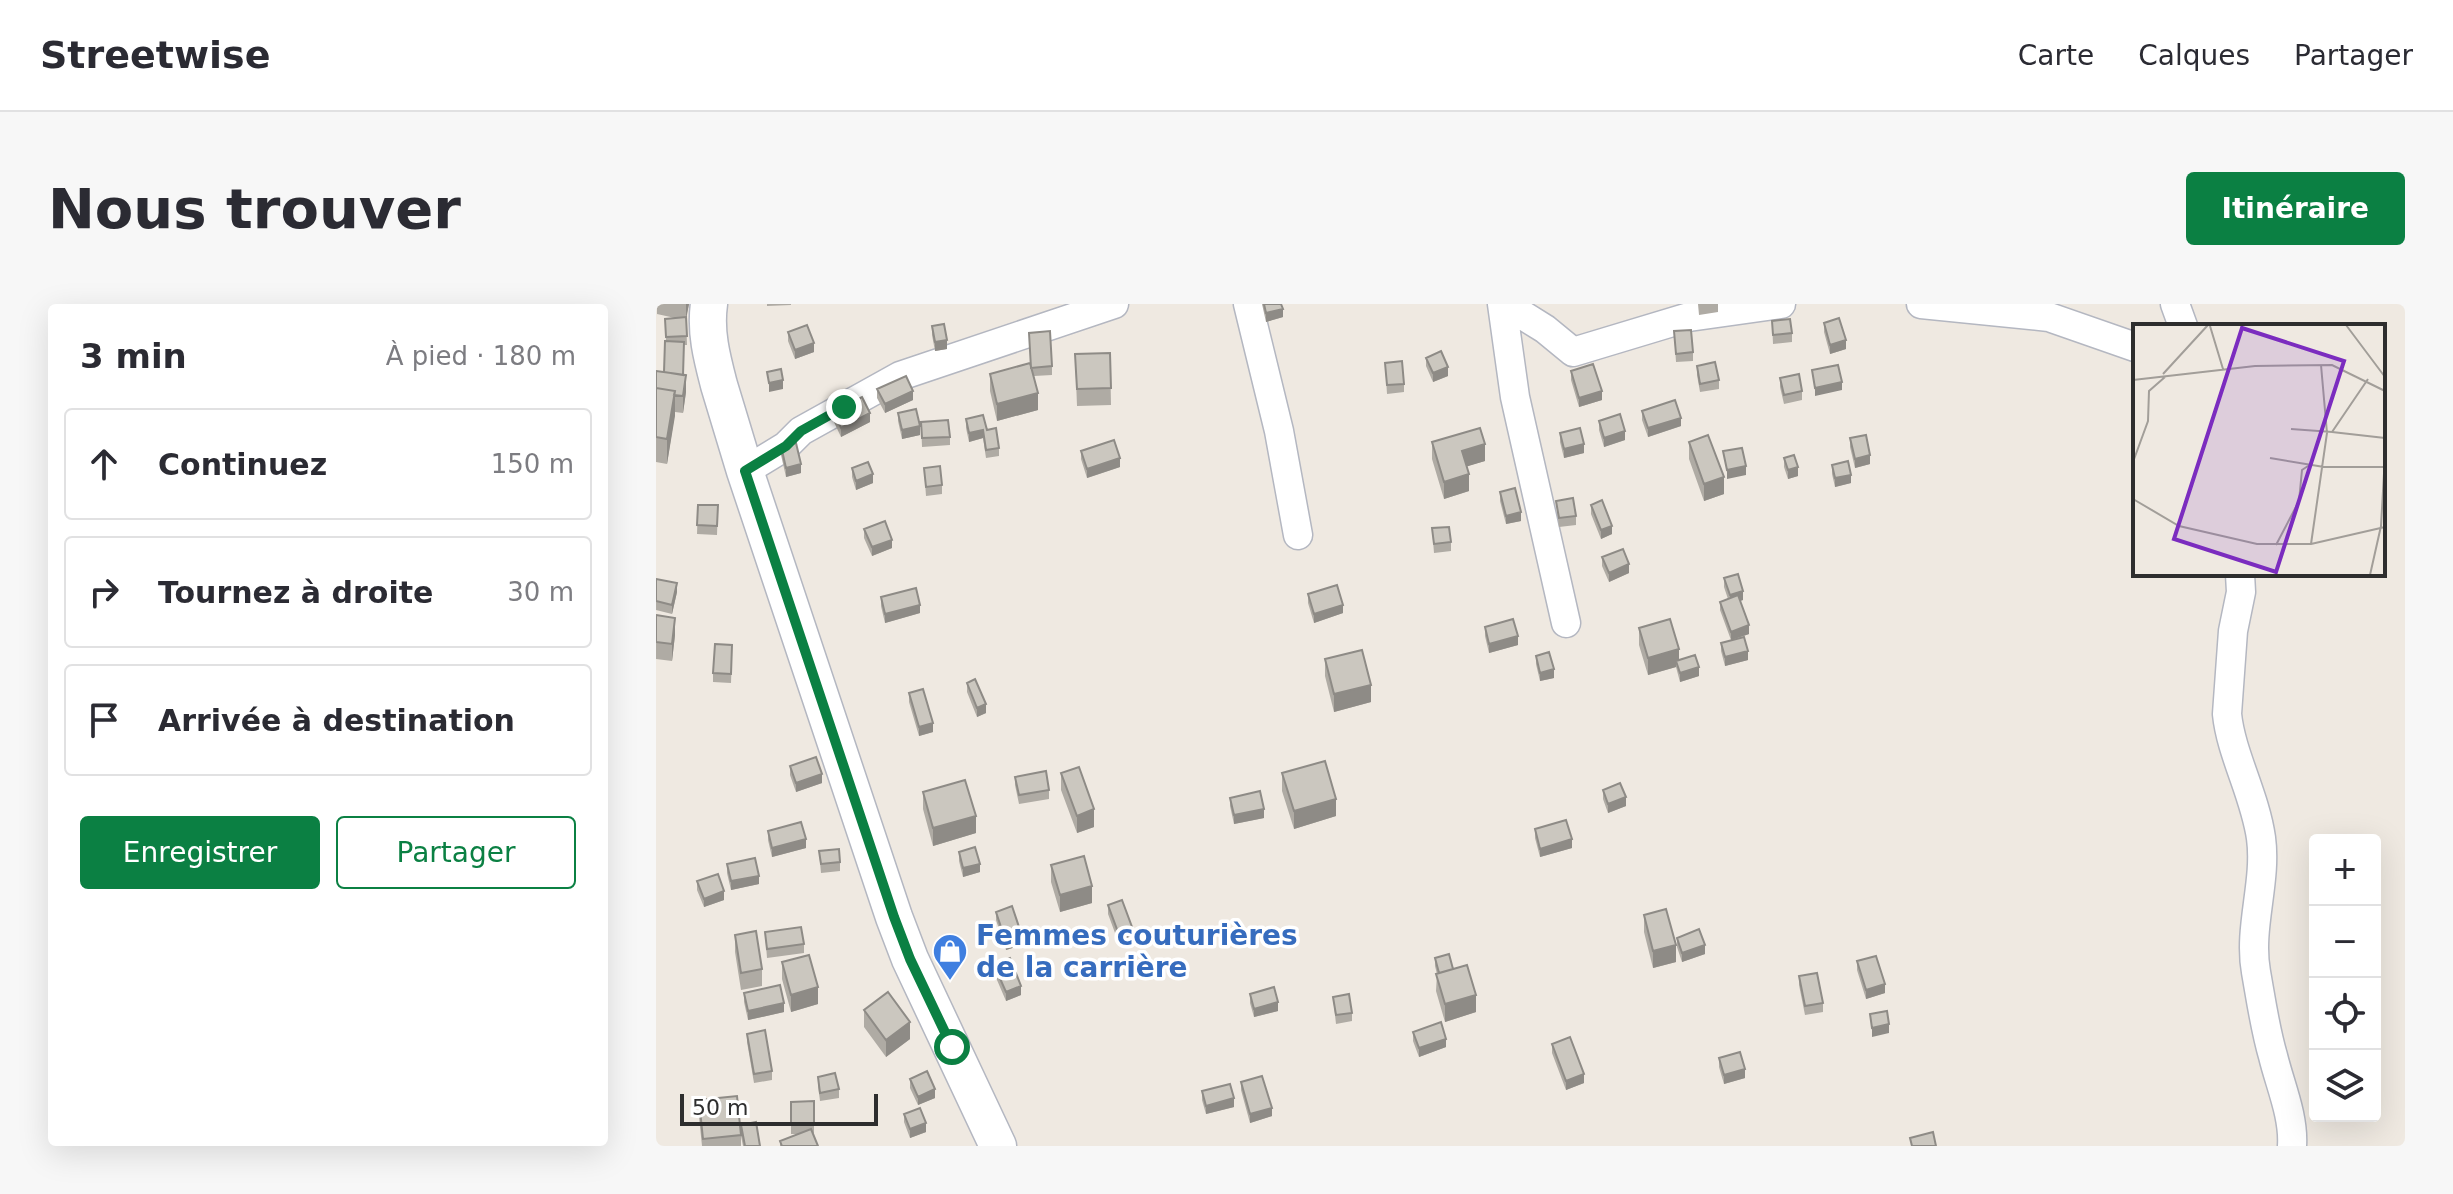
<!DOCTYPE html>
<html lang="fr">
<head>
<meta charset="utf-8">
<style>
	:root { --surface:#fff; --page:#f7f7f7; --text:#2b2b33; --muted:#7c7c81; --line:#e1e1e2; --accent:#0b8043 }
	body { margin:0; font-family:"DejaVu Sans",sans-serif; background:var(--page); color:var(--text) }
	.controls { position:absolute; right:24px; bottom:24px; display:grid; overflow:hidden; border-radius:8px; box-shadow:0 8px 32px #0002 }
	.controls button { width:72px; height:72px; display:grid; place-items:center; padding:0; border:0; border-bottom:2px solid var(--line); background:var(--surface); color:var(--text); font:40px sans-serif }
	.scale { position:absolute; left:24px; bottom:20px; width:198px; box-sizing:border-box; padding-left:8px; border:4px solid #2e2e2e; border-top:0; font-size:22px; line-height:28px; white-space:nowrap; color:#2e2e2e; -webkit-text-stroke:6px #fff; paint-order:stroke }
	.stop { position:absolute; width:24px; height:24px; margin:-18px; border:6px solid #0b8043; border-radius:50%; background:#fff }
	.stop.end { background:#0b8043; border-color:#fff; box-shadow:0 2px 8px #0008 }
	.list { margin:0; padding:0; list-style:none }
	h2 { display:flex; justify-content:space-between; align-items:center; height:104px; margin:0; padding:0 32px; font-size:34px }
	h2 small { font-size:26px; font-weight:400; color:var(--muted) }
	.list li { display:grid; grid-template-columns:52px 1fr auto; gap:24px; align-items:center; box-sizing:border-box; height:112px; margin:0 16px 16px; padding:0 16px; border:2px solid var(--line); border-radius:8px }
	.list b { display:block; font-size:30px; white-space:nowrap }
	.list em { font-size:26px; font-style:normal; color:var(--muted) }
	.actions { display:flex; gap:16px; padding:24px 32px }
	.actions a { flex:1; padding:18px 0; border:2px solid var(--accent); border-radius:8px; text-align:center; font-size:28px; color:var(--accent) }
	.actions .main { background:var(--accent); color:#fff }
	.icon { flex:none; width:44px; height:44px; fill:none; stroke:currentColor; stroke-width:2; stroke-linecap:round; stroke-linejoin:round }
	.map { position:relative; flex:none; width:1749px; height:842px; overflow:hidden; border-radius:8px }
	header { display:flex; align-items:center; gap:48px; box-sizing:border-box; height:112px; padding:0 40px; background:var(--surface); border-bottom:2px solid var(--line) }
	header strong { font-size:38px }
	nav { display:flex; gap:44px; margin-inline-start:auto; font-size:28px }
	.intro { display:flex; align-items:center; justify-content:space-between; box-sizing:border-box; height:192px; padding:0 48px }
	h1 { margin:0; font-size:56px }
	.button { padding:20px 36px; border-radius:8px; background:var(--accent); color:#fff; font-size:28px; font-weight:700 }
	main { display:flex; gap:48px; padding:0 48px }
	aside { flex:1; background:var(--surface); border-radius:8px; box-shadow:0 8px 32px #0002 }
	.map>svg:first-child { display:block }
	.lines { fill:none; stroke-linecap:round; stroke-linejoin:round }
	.minor-casing { stroke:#b4b7c1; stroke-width:31 }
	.tertiary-casing { stroke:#b4b7c1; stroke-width:39 }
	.minor { stroke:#fff; stroke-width:28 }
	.tertiary { stroke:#fff; stroke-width:36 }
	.wall { fill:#afaba4 }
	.shaded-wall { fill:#8e8b86 }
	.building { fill:#cbc7bf; stroke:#8e8b86; stroke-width:2 }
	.route { stroke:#0b8043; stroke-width:10 }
	.labels { text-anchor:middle; stroke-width:7; stroke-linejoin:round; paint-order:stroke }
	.shop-label { font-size:28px; font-weight:bold; fill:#366cbe; stroke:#fff; text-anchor:start }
	.inset-road { fill:none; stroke:#a29e99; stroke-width:2 }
	.view { fill:#7b2cbf; fill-opacity:0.15; stroke:#7b2cbf; stroke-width:4 }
	.inset-edge { fill:none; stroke:#2e2e2e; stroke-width:4 }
</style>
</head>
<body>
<header>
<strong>Streetwise</strong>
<nav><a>Carte</a><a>Calques</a><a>Partager</a></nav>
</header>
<div class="intro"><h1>Nous trouver</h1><a class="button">Itinéraire</a></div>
<main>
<aside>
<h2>3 min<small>À pied · 180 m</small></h2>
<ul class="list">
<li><svg class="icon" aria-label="ahead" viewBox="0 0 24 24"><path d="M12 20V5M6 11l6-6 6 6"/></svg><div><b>Continuez</b></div><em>150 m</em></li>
<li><svg class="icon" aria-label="right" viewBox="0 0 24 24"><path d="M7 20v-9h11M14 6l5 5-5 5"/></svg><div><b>Tournez à droite</b></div><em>30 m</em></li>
<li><svg class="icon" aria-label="arrive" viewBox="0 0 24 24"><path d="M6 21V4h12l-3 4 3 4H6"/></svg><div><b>Arrivée à destination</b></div></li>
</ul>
<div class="actions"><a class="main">Enregistrer</a><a>Partager</a></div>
</aside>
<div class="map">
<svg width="1749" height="842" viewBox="0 0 1749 842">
	<rect width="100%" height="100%" fill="#efe9e1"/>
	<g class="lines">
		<g class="minor-casing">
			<path id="minor" d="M592,0L623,127L642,231
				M846,0L859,93L910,319
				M849,0L889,25L917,48L1033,13L1125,0
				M1265,0L1393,13L1479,43
				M1519,0L1527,22
				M89,167L130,142L145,127L244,72L458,0
				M1584,270L1585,288L1577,327L1571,410C1575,450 1599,491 1605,534C1611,578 1592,624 1600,668C1605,696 1609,725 1617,752C1624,781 1638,812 1636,842"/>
		</g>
		<g class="tertiary-casing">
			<path id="tertiary" d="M53,0C49,28 56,54 63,81L89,167L238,613L254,655L342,842"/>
		</g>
		<use href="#minor" class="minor"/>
		<use href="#tertiary" class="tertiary"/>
	</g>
	<path class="wall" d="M1,0H33L30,13L31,41H28V71L30,88L27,109L19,108L11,160L0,158V67L8,68L10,37L9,15L19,14L1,10Z
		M111,0H135V1L111,2Z
		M606,0H625L627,13L610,18Z
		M1042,0H1062V8L1043,11Z
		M1116,17L1136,29V38L1117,40Z
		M1168,19L1190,45L1174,50L1168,28Z
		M276,22L291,45L279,47L276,31Z
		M1018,27L1037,48V57L1020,58Z
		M132,28L158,48L139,55L132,37Z
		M454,49L455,101L421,102L419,50Z
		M770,54L792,72L777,78L770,62Z
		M374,59L396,62V71L378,72L382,106L341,117L334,87V70Z
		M729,59L748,80V88L731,90Z
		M1041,62L1063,76V85L1044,88L1041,71Z
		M915,67L946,96L923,103L915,76Z
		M1124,74L1146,87V96L1128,100L1124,83Z
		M221,85L257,96L229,109L221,94Z
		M177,107L214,118L185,133L177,116Z
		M986,107L1025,122L992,133L986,116Z
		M242,109L264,131L246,135L242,117Z
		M310,115L331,126L343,144V152L330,154L327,134L313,138L310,124Z
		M943,117L969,136L948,143L943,126Z
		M265,118L294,133V141L266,143Z
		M904,129L928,149L908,154L904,138Z
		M1194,134L1214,160L1199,164L1194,143Z
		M776,138L829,157L811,162L813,187L788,195L776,155Z
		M1033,138L1068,190L1048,197L1033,155Z
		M125,142L145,169L130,173L125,151Z
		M425,147L464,163L431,174L425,155Z
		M1128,154L1142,172L1132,175L1128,163Z
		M1176,161L1195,179L1179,183L1176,170Z
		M196,164L217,179L200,186L196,173Z
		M268,164L286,181V190L270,192Z
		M844,188L865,217L850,220L844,197Z
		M900,197L920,212V221L903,223Z
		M42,201H62L61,231L41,230Z
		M935,201L956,230L945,235L935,210Z
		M776,224L795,238V247L778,249Z
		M208,225L236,244L216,252L208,234Z
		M946,253L973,269L953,278L946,262Z
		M1068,274L1087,296L1084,297L1093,330L1079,335L1092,356L1069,362L1065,347V339L1075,336L1064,306V298L1072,295L1068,283Z
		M0,275L21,288L16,310L0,306Z
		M652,290L687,309L658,319L652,299Z
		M225,293L264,309L229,319L225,302Z
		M0,311L19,331L16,357L0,355Z
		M829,323L862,341L833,349L829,332Z
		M983,324L1043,372L1024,378L1020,363L992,371L983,341Z
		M76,349L75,379L57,378V369Z
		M880,352L898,374L884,377L880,360Z
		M669,355L715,398L678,408L669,372Z
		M311,379L330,409L321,413L311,388Z
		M253,389L277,428L263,432L253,398Z
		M134,462L166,479L140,488L134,471Z
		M405,469L438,523L421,529L405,486Z
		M626,469L680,512L638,525L626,487Z
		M359,473L393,486V495L363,500L359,481Z
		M947,486L970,502L952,509L947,495Z
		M267,488L320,529L277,542L267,505Z
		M574,494L608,514L578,520L574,502Z
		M879,525L916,544L884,553L879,534Z
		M112,527L150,544L116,553L112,536Z
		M163,547L184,558V567L165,569Z
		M303,548L324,568L307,573L303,557Z
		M71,560L103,580L75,586L71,569Z
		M395,561L436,599L404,608L395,578Z
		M41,577L68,596L48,603L41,586Z
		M452,601L476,632L462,637L452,610Z
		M340,608L366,641L350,646L340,616Z
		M988,611L1020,658L997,664L988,628Z
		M109,628L148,640V649L111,654Z
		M79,631L106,665V682L85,686L79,648Z
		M1021,634L1049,650L1026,658L1021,643Z
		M779,654L797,665L820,708L789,718L780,687L781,670L779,662Z
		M1201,657L1229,689L1210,695L1201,666Z
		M126,658L162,700L135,708L126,675Z
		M338,661L365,691L350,697L338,669Z
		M1143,672L1167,699V708L1149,711L1143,681Z
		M88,689L128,708L92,716L88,698Z
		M594,690L622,707L598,713L594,699Z
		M677,693L696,709V717L680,720Z
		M208,706L254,735L230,753L208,723Z
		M757,728L790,743L763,753L757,737Z
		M91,730L116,767V776L98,779L91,738Z
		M896,740L928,779L910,786L896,749Z
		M1063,754L1089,774L1068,780L1063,763Z
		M162,773L183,785V794L164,797L162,781Z
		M254,775L279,794L262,801L254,784Z
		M585,778L616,812L594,819L585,786Z
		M546,787L578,803L550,810L546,796Z
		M43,796L85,827L104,842H87L85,832V842H46L43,813Z
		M158,797V829H157L162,842H124V837L143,830H135V798Z
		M248,810L270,828L254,834L248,818Z"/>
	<path class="shaded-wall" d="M30,0H33L30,16Z
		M627,5V13L610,18V9Z
		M291,36V45L279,47V38Z
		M1190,36V45L1174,50V41Z
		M158,39V48L139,55V46Z
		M792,63V72L777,78V69Z
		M30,71V88L27,109V92Z
		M127,76V85L113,88V79Z
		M1186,78V86L1159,92V84Z
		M19,87V112L11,160V135Z
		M257,87V96L229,109V100Z
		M946,87V96L923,103V94Z
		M382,89V106L341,117V100Z
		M214,109V118L185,133V124Z
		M1025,114V122L992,133V124Z
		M264,122V131L246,135V126Z
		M327,126V134L313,138V129Z
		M969,127V136L948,143V134Z
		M829,140V157L806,164V147Z
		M928,140V149L908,154V145Z
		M1214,151V160L1199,164V155Z
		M464,154V163L431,174V165Z
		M145,160V169L130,173V164Z
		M1090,162V171L1071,175V166Z
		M1142,163V172L1132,175V166Z
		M217,170V179L200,186V177Z
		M813,170V187L788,195V178Z
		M1195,171V179L1179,183V174Z
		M1068,173V190L1048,197V180Z
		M865,208V217L850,220V212Z
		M956,222V230L945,235V226Z
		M236,236V244L216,252V243Z
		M973,260V269L953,278V269Z
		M21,279V288L16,310V301Z
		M1087,287V296L1074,300V291Z
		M264,301V309L229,319V310Z
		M687,301V309L658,319V310Z
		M19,314V331L16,357V340Z
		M1093,321V330L1075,336V328Z
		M862,332V341L833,349V340Z
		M1023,345V362L1020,357V363L992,371V354Z
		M1092,347V356L1069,362V353Z
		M1043,363V372L1024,378V369Z
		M898,365V374L884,377V369Z
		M715,381V398L678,408V390Z
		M330,400V409L321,413V404Z
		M277,419V428L263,432V423Z
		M166,470V479L140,488V479Z
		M970,493V502L952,509V500Z
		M680,495V512L638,525V507Z
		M438,505V523L421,529V512Z
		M608,505V514L578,520V511Z
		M320,512V529L277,542V524Z
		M150,535V544L116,553V544Z
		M916,535V544L884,553V545Z
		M324,560V568L307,573V564Z
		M103,572V580L75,586V577Z
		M436,582V599L404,608V591Z
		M68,587V596L48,603V595Z
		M476,623V632L462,637V628Z
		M366,632V641L350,646V638Z
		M1020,641V658L997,664V647Z
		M1049,641V650L1026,658V649Z
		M1229,680V689L1210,695V686Z
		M365,682V691L350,697V688Z
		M162,683V700L135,708V691Z
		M820,691V708L789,718V700Z
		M622,698V707L598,713V705Z
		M128,699V708L92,716V707Z
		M254,718V735L230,753V736Z
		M1233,720V729L1216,733V724Z
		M790,735V743L763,753V744Z
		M1089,765V774L1068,780V771Z
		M928,770V779L910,786V777Z
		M279,785V794L262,801V793Z
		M578,794V803L550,810V802Z
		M616,804V812L594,819V810Z
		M270,819V828L254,834V825Z"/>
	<path class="building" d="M608,0H625L627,5L610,9Z
		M30,13L31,32L10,33L9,15Z
		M1183,14L1190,36L1174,41L1168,19Z
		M1134,15L1136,29L1117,31L1116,17Z
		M288,20L291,36L279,38L276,22Z
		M151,21L158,39L139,46L132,28Z
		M1035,26L1037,48L1020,50L1018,27Z
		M394,27L396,62L375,64L373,29Z
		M9,37L28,38L27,71L8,68Z
		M785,47L792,63L777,69L770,54Z
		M454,49L455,84L421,85L419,50Z
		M746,57L748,80L731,81L729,59Z
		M1059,58L1063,76L1044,80L1041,62Z
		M374,59L382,89L341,100L334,70Z
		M937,60L946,87L923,94L915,67Z
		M1182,61L1186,78L1159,84L1156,66Z
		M125,65L127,76L113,79L111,68Z
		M0,67L30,71L27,92L18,91L19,87L0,84Z
		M1143,70L1146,87L1128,91L1124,74Z
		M250,72L257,87L229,100L221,85Z
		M0,84L19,87L11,135L0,133Z
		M206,93L214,109L185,124L177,107Z
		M1019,96L1025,114L992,124L986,107Z
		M260,105L264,122L246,126L242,109Z
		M964,110L969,127L948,134L943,117Z
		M327,111L331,126L340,124L343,144L330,146L327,126L313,129L310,115Z
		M292,116L294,133L266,134L265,118Z
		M824,124L829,140L806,147L813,170L788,178L776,138Z
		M924,124L928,140L908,145L904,129Z
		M1052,131L1068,173L1048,180L1033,138Z
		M1210,131L1214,151L1199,155L1194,134Z
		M458,136L464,154L431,165L425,147Z
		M140,139L145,160L130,164L125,142Z
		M1086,144L1090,162L1071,166L1067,147Z
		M1138,151L1142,163L1132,166L1128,154Z
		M1192,157L1195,171L1179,174L1176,161Z
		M212,158L217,170L200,177L196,164Z
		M284,162L286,181L270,183L268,164Z
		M859,184L865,208L850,212L844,188Z
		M917,194L920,212L903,214L900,197Z
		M946,196L956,222L945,226L935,201Z
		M42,201H62L61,222L41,221Z
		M229,217L236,236L216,243L208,225Z
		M793,223L795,238L778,240L776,224Z
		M967,245L973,260L953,269L946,253Z
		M1082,270L1087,287L1074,291L1068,274Z
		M0,275L21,279L16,301L0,297Z
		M681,281L687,301L658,310L652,290Z
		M260,284L264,301L229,310L225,293Z
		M1082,291L1093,321L1075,328L1064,298Z
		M0,311L19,314L16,340L0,338Z
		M857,315L862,332L833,340L829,323Z
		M1014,315L1023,345L992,354L983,324Z
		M1088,333L1092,347L1069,353L1065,339Z
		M59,340L76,341L75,370L57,369Z
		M706,346L715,381L678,390L669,355Z
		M893,348L898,365L884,369L880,352Z
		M1039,351L1043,363L1024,369L1020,357Z
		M319,375L330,400L321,404L311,379Z
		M267,385L277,419L263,423L253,389Z
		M160,453L166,470L140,479L134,462Z
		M669,457L680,495L638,507L626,469Z
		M423,463L438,505L421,512L405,469Z
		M390,467L393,486L363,491L359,473Z
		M309,476L320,512L277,524L267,488Z
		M964,479L970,493L952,500L947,486Z
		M604,487L608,505L578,511L574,494Z
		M910,516L916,535L884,545L879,525Z
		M145,518L150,535L116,544L112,527Z
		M319,543L324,560L307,564L303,548Z
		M183,545L184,558L165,560L163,547Z
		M428,552L436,582L404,591L395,561Z
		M99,554L103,572L75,577L71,560Z
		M62,570L68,587L48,595L41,577Z
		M466,596L476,623L462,628L452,601Z
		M356,602L366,632L350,638L340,608Z
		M1010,605L1020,641L997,647L988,611Z
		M145,623L148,640L111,645L109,628Z
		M1043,625L1049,641L1026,649L1021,634Z
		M100,627L106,665L85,669L79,631Z
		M793,650L797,665L783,669L779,654Z
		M153,651L162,683L135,691L126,658Z
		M1220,652L1229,680L1210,686L1201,657Z
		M354,654L365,682L350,688L338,661Z
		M811,661L820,691L789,700L780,670Z
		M1161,669L1167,699L1149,702L1143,672Z
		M124,681L128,699L92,707L88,689Z
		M618,683L622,698L598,705L594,690Z
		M232,688L254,718L230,736L208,706Z
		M693,690L696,709L680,711L677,693Z
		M1231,707L1233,720L1216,724L1214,710Z
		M785,718L790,735L763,744L757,728Z
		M109,726L116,767L98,770L91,730Z
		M914,733L928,770L910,777L896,740Z
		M1084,748L1089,765L1068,771L1063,754Z
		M271,767L279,785L262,793L254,775Z
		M179,769L183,785L164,789L162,773Z
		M606,772L616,804L594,810L585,778Z
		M574,780L578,794L550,802L546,787Z
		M81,792L85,831L47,835L43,796Z
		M158,797V821H135V798Z
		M264,804L270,819L254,825L248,810Z
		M100,818L104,842H89L85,821Z
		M155,825L162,842H126L124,837Z
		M1277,828L1280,842H1256L1254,834Z"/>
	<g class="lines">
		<path class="route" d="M188,103L145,127L130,142L89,167L238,613L254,655L296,743"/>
	</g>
	<defs>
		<g id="shop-pin" transform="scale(1.8)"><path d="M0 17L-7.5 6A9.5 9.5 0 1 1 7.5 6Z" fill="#3f7fe0" stroke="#fff"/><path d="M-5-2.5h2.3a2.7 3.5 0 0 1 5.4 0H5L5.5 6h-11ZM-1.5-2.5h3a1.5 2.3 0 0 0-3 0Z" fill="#fff"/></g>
	</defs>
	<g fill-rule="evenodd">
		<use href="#shop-pin" x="294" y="647"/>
	</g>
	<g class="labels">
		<g class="shop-label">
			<text x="320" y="641">Femmes couturières<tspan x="320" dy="32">de la carrière</tspan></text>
		</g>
	</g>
	<g transform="translate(1477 20)">
		<rect width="252" height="252" fill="#efe9e1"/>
		<path class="inset-road" d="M213,1L252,53M77,2L90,45M30,50L75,1M0,56L122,42L199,41L252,67M158,105L199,108L235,55M199,108L252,114M137,134L191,143H250M0,138L15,97L16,67L32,53M0,175L46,202L124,220H178L252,203M178,220L194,109L188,41M143,221L166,177L169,146L178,140M237,251L248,202L252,132"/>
		<path class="view" d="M109,4L211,37L143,248L41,215Z"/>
		<rect width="252" height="252" class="inset-edge"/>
	</g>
</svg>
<div class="controls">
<button>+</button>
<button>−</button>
<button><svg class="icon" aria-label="locate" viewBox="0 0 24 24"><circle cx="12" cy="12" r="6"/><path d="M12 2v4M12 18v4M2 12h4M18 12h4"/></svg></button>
<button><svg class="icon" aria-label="layers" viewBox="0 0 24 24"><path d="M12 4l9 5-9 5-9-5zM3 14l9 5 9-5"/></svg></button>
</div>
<div class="scale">50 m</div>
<div class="stop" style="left:296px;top:743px"></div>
<div class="stop end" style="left:188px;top:103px"></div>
</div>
</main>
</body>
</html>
